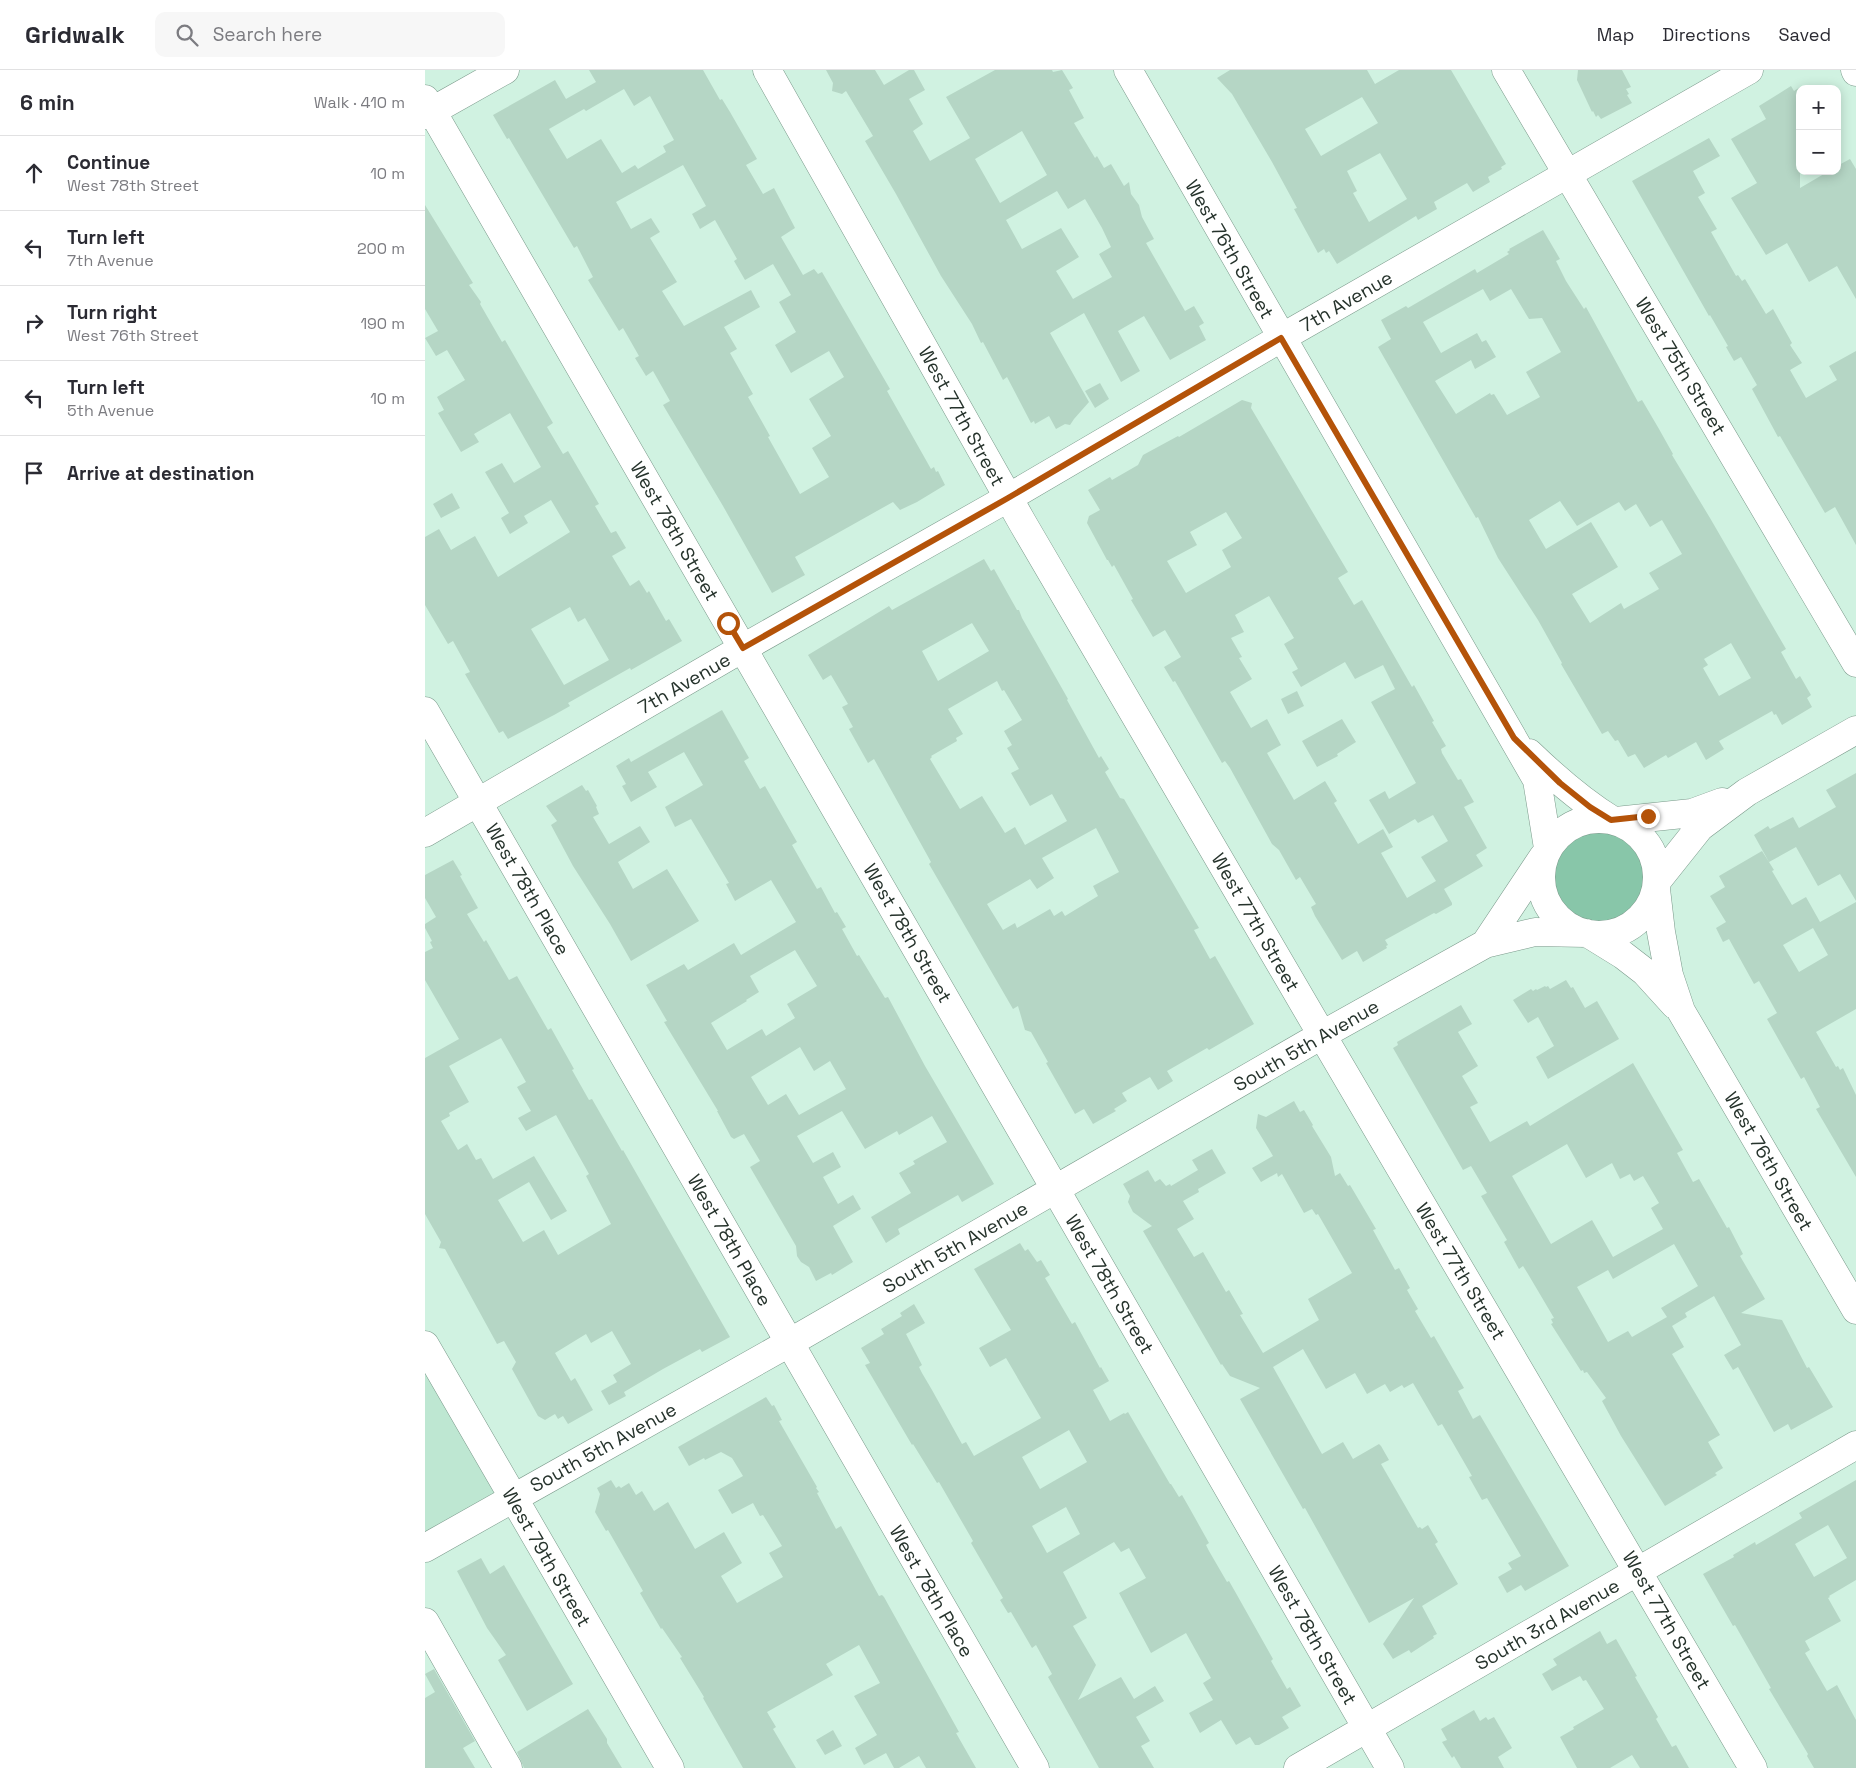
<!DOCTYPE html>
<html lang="en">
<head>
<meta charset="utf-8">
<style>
	:root { --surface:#fff; --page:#f7f7f7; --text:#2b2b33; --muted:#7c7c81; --line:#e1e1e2 }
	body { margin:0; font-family:"Space Grotesk",sans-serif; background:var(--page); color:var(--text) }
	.controls { position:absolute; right:15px; top:15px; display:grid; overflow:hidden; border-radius:10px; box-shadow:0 2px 12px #0003 }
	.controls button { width:45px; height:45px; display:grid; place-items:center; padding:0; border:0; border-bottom:1px solid var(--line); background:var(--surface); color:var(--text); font:25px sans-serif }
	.stop { position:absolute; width:15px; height:15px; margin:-11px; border:4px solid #b45309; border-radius:50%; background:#fff }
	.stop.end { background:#b45309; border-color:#fff; box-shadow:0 1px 5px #0008 }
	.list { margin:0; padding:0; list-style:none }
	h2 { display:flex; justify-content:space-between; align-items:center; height:65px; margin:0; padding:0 20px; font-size:21px }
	h2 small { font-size:16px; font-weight:400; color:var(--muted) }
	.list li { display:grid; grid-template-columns:32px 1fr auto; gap:15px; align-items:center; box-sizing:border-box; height:75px; padding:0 20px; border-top:1px solid var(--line) }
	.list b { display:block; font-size:19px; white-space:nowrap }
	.list p { margin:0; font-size:16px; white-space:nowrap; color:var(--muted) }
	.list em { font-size:16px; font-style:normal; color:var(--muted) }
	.icon { flex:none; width:28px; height:28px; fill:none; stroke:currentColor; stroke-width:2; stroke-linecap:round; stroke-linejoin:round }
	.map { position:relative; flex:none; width:1431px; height:1698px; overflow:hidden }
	header { display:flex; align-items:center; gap:30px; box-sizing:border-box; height:70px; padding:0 25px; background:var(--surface); border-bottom:1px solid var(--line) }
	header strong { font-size:24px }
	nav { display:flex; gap:28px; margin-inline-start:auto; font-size:18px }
	.search { width:350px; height:45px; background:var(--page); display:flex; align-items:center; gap:12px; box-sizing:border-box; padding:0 18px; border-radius:10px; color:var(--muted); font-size:19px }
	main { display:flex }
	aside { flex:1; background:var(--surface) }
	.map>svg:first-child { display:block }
	.built { fill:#bee7d2 }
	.green { fill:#88c6a9 }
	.building { fill:#b5d6c5; fill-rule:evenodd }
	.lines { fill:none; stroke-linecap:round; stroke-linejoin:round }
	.minor-casing { stroke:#7a998a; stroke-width:29 }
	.minor { stroke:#fff; stroke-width:28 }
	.route { stroke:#b45309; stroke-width:6 }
	.labels { text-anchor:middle; stroke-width:4.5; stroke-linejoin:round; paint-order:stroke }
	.street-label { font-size:19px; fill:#26332c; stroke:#fff }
</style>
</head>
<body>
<header>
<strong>Gridwalk</strong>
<div class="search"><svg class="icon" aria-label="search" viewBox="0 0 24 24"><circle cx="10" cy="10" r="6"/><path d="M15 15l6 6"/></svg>Search here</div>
<nav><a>Map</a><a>Directions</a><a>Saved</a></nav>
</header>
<main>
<aside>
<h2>6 min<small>Walk · 410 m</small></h2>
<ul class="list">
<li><svg class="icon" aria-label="ahead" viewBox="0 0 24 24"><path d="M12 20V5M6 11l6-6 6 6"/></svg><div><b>Continue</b><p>West 78th Street</p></div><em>10 m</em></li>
<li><svg class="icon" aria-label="left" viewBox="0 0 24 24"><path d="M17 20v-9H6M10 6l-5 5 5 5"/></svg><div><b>Turn left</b><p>7th Avenue</p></div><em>200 m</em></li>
<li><svg class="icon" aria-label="right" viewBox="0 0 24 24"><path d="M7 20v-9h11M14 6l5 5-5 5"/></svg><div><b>Turn right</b><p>West 76th Street</p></div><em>190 m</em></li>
<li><svg class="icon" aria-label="left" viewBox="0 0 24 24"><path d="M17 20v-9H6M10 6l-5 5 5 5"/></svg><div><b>Turn left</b><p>5th Avenue</p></div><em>10 m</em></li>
<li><svg class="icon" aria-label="arrive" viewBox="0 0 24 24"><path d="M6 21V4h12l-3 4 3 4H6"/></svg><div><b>Arrive at destination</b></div></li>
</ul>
</aside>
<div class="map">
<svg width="1431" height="1698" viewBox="0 0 1431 1698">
	<rect width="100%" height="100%" fill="#d0f2e1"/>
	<path class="built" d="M0,1275L87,1428L0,1480Z"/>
	<path class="green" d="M1129 806a45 45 0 1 1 90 0a45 45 0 1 1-90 0Z"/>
	<path class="building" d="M164,0H278L295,30L297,29L305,42L332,89L321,95L338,124L349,118L368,154L370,158L356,167L378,205L389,199L393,204L397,202L465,319L462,321L506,399L509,397L511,402L513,401L520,415L492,432L475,440L468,432L370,487L380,505L347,523L298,436L238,335L245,331L228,301L221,306L210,288L214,286L198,258L194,261L163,210L168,207L152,176L149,178L84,68L82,69L68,45L130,10L141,29L171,12ZM199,19L209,36L225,26L249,70L238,76L241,82L213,99L210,95L197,103L176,69L142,89L124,59L159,39L161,41ZM258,95L281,136L267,144L275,159L290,150L312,189L309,191L320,210L348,194L366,225L354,232L371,262L350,275L366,303L404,281L419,307L384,329L406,366L387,378L404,407L375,424L343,367L345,366L323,327L328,324L305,283L312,279L299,257L335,237L326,220L259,256L237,221L252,212L225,168L235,162L226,148L206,159L191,132Z
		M401,0H450L459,15L484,0H489L500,20L484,29L498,54L488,61L505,91L545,68L521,27L570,0H627L628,2L637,0L648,18L644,20L659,48L649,53L670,88L672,86L679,98L686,94L699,116L704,112L706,124L714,135L717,147L729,169L721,173L760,241L769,236L779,253L774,256L781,270L745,290L719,246L693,261L715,301L696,312L659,243L625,263L664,332L649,349L645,355L640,354L631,359L624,346L610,354L609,351L606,353L582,307L578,310L558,272L556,273L547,254L516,206L471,124L440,71L448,66L421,21L417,24L407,21L408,13ZM597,61L622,105L575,133L550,89ZM632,121L643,139L660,129L677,158L686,177L674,184L687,207L648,229L631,201L654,187L636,158L597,179L581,150Z
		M805,0H942L950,14L974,0H1026L1081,94L1076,97L1077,99L1063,107L1065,112L1048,122L1042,113L1009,132L1012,139L993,150L991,146L912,194L904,181L901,183L899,179L893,183L869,139L872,138L847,92L807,24L792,8ZM937,27L953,53L896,86L880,59ZM955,83L982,129L944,152L928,123L932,121L922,101Z
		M1153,0H1197L1206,17L1201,19L1204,24L1202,25L1207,33L1176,49L1173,45L1171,47L1168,41L1167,42L1152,10Z
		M1366,16L1369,21L1375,17V118L1404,101H1412V96L1425,89L1431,99V229L1412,196L1384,212L1362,173L1341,185L1306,128L1332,113L1306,69L1341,49L1334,36Z
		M1284,68L1295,86L1268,101L1280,123L1273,127L1292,159L1286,162L1311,206L1313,205L1317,211L1320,209L1341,244L1348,239L1367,273L1365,275L1377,293L1365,300L1381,328L1412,310L1404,296L1431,281V475L1410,437L1400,443L1355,366L1353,367L1327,319L1332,315L1316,287L1309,291L1301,277L1303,276L1285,245L1284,246L1207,111Z
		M0,135L48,213L44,215L56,232L55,234L77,272L80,270L128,353L122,357L138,384L143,381L174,434L170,436L186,463L191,461L201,478L187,486L205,516L214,510L222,523L224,521L241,551L244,549L257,571L206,600L205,598L143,633L145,636L129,645L83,669L78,661L74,663L40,604L45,602L28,571L23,574L0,535V467L14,459L26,480L50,466L73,507L145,462L126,430L99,446L103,453L85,464L76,448L84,443L60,402L77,393L89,413L116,397L85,343L49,364L54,372L36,382L13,343L19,340L12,327L40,310L22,280L11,286L0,268L13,261L0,239ZM145,537L153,552L160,548L184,590L139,615L106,559Z
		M1118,160L1135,189L1131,191L1141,211L1159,239L1161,237L1213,332L1217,330L1234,359L1248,384L1247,385L1285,448L1361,579L1356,582L1371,609L1375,606L1386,625L1382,628L1387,637L1357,655L1351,644L1349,645L1347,641L1294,671L1299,679L1281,690L1271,672L1243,688L1241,685L1219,698L1210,684L1203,687L1193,670L1190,671L1183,661L1177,664L1136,594L1137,593L1113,550L1073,488L1053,447L1051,448L953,277L966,269L956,250L981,236L983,238L1050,199L1052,203L1084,184L1082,182L1085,180L1084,179ZM1058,219L1065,231L1086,219L1104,249L1117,248L1136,282L1101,302L1115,327L1082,345L1069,324L1066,325L1065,323L1031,344L1010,311L1046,290L1050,299L1071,287L1061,270L1057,272L1052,263L1016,283L998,252ZM1135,431L1152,456L1194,432L1200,441L1211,434L1225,457L1237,450L1257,484L1224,503L1234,519L1199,539L1196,533L1165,553L1147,524L1193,497L1166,452L1121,479L1104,450ZM1306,573L1326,608L1294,626L1278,598L1283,595L1279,589Z
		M675,313L684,329L670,338L660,321Z
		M817,330L827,333L826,338L923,502L913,508L929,535L937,530L987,617L989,615L1009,651L1007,652L1021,676L1016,679L1017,683L1033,710L1036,709L1049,732L1039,737L1062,778L1051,785L1058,796L1019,819L1027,833V835L1011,844L1009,843L960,870L963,875L961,876L962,878L938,892L932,881L917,890L890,846L886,837L891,834L875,807L871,810L854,780L847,774L805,698L800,691L797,693L750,611L748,612L739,597L756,587L740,560L728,567L706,530L708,529L689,495L687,497L683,490H682L662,453L664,446L675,440L663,420L685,407L687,410L713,395L718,385L753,366L754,367ZM801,442L817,468L797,480L806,497L761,523L742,491L772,475L765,462ZM844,526L869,568L859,574L873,599L867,602L876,617L920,592L930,609L958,595L970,619L946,632L991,713L964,729L960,721L944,730L964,764L990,749L993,753L1008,745L1023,771L996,787L1011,811L982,828L956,783L968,777L958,759L933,774L909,733L912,731L900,711L869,730L842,683L856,675L842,649L826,658L805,622L827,609L814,588L817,587L806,568L819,562L810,545Z
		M27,423L35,438L16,448L8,434Z
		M559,489L566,501L569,499L592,540H594L597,548L643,629L642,630L674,688L676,686L684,699L680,702L695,728L699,729L774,858L769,860L785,889L790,886L829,954L784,980L782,978L742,1001L748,1011L733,1020L725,1007L697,1023L702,1031L689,1039L691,1041L668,1054L659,1039L650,1044L621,993L623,992L606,962L600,960L593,936L588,939L504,794L506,792L449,689L443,693L424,659L428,657L417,637L423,634L406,605L398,610L383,585L464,536L467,540ZM547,553L564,581L513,611L497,581ZM572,611L577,621L579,620L597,650L579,661L587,675L582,678L594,699L586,703L605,736L627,724L642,751L600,775L590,757L580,763L557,726L535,739L505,689L507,687L506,686L532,671L531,668L538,664L523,639ZM671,758L694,802L668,816L673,826L640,846L637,841L629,846L625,839L592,858L590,853L578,860L562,834L605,809L612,819L629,808L617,788Z
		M872,621L879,636L863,644L856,629Z
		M297,640L324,688L319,691L335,719L340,716L372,772L367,775L392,819L396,817L410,843L412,842L421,857L417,859L432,886L434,885L460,928L463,927L500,996L569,1114L537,1132L533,1125L473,1159L475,1164L461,1173L446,1147L486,1123L474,1103L490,1094L488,1091L522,1072L507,1046L474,1065L472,1061L440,1079L417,1041L372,1066L388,1093L408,1082L416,1097L398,1107L413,1134L428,1125L436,1139L408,1156L428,1192L407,1205L406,1203L391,1211L384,1197L376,1192L372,1186L371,1176L325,1097L335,1091L319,1064L309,1069L306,1067L292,1041H293L239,952L242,951L221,915L259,894L263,900L309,873L316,885L371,852L346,810L310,831L301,814L304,813L266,749L250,757L240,737L278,715L259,682L223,702L232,717L206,732L197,716L201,714L191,696L204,688L206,692ZM370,880L392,916L362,934L370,948L341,966L337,959L302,980L286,953L322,931L321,930L334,922L325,906ZM375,977L389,1001L405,991L421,1019L374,1045L361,1024L343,1035L326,1007Z
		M917,649L931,672L912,684L913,686L892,697L877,671Z
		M1431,703V831L1415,804L1393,816L1371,777L1344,792L1329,765L1343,756L1345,759L1368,747L1374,758L1411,737L1401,720Z
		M157,715L161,721L163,720L172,736L171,737L174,744L168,747L184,774L215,756L225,772L193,792L208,819L242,799L274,851L206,891L185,854L148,796L126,755L132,751L121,736Z
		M1337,781L1349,800L1347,801L1367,835L1381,827L1395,852L1431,832V939L1391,962L1411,997L1413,996L1415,1000L1418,998L1431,1025V1107L1391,1039L1395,1037L1379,1007L1376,1009L1342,949L1352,943L1334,911L1329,914L1304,869L1298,872L1291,858L1301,852L1285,826L1300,817L1294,806ZM1388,858L1403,885L1374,902L1358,875Z
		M28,790L37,805L35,806L53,838L42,844L59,872L61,870L84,910L92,906L123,960L126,958L149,999L147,1000L164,1030L167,1029L197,1081L198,1080L305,1267L277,1282L275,1279L238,1299L199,1322L201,1326L184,1335L176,1321L192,1312L188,1305L206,1294L187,1261L166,1273L161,1264L130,1283L146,1311L150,1308L168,1340L143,1354L138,1346L133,1349L130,1344L120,1350L113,1346L87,1299L91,1292L79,1271L72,1274L20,1179L14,1178L16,1172L0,1144V988L34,969L0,910V882L8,878L5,872L7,871L0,858V854L11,847L0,828V805ZM76,968L101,1012L92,1017L106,1041L93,1048L101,1061L131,1045L164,1104L161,1106L186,1154L133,1185L119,1160L98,1172L73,1130L104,1112L126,1150L142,1141L109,1086L68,1109L56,1088L51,1090L42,1074L33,1080L16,1051L25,1046L24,1043L44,1032L24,996Z
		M1141,910L1146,918L1148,917L1160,938L1172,931L1194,969L1123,1009L1111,987L1129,976L1113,947L1103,953L1088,930L1106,919L1108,921L1111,919L1112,920L1120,916L1121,917L1123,916L1125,919Z
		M1036,935L1047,954L1033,962L1053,996L1037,1006L1053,1033L1045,1037L1065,1072L1102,1051L1105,1056L1208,993L1258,1080L1252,1083L1268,1112L1274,1109L1302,1158L1304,1157L1318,1184L1315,1186L1340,1229L1316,1243L1357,1250L1382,1298L1384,1297L1408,1337L1366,1360L1363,1354L1349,1362L1313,1297L1308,1300L1299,1285L1316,1275L1289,1226L1260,1243L1262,1247L1247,1256L1259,1277L1247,1284L1295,1365L1283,1372L1298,1398L1290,1403L1292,1405L1240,1436L1196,1366L1177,1331L1181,1328L1162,1302L1159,1303L1158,1300L1156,1301L1126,1254L1128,1253L1126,1249L1129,1248L1103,1204L1098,1196L1094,1199L1079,1172L1082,1170L1056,1126L1062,1123L1046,1096L1038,1100L968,978L973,975L972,972ZM1142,1074L1161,1108L1187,1093L1195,1109L1205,1104L1209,1111L1218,1106L1234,1133L1226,1138L1238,1159L1188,1187L1167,1150L1126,1174L1087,1106ZM1249,1174L1273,1216L1236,1238L1242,1247L1207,1267L1203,1261L1183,1272L1152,1217L1183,1200L1188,1209Z
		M869,1031L875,1042L879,1040L888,1055L887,1056L906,1087L910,1106L915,1103L923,1116L925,1115L951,1159L948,1160L970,1200L974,1198L985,1218L982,1220L993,1239L990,1241L1006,1268L1009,1266L1039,1318L1033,1321L1048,1349L1055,1345L1144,1496L1100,1521L1096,1515L1082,1523L1073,1507L1087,1499L1083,1493L1096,1486L1062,1428L1057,1430L1044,1407L1047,1406L1017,1354L1013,1356L988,1313L979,1318L977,1315L965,1322L960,1314L942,1324L930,1303L901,1319L878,1279L848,1297L897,1384L918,1372L928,1389L954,1374L956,1376L964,1390L956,1394L993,1458L995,1457L997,1459L1003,1455L1013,1472L1010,1474L1033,1514L997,1536L1012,1564L1008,1566L1009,1568L986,1583L984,1580L968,1589L958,1574L989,1528L944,1553L880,1438L878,1439L815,1329L835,1318L805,1306L797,1294L796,1295L718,1161L727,1156L708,1142L703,1132L705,1126L698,1114L723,1100L730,1112L735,1109L741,1116L745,1114L746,1116L773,1100L767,1090L787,1079L801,1103L773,1119L774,1122L758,1131L769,1149L752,1159L769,1187L778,1182L801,1222L804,1220L818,1244L815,1245L838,1283L894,1250L883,1229L927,1203L893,1144L891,1145L887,1139L879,1143L857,1104L853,1107L852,1103L836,1112L827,1098L848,1086L831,1058L833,1044L841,1047Z
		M595,1173L600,1181L603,1179L612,1192L616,1190L625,1205L620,1208L647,1254L650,1252L675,1298L676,1297L684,1311L668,1320L685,1351L699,1343L700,1344L703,1342L745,1414H746L754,1427L757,1425L765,1439L784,1473L781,1475L784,1481L802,1512L804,1511L812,1525L848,1589L846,1591L862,1619L865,1617L876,1636L857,1647L864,1658L834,1675H830L825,1667L811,1675L796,1650L775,1663L764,1643L788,1630L778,1613L786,1608L761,1563L726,1583L694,1523L721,1508L704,1478L696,1482L689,1472L638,1502L662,1548L648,1556L671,1595L653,1630L696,1607L709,1629L730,1616L739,1631L711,1647L725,1671L716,1676L729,1698H674L623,1607L627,1604L611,1575L607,1578L586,1542L583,1543L575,1530L578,1528L546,1473L548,1471L514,1412L512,1413L488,1374L487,1375L440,1295L445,1293L436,1278L459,1264L456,1259L477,1246L475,1243L489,1234L500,1253L481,1264L497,1295L494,1297L497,1303L507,1320L537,1374L541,1372L549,1386L616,1348L581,1288L565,1297L554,1278L586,1260L549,1199ZM644,1360L662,1392L615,1419L597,1387ZM641,1437L655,1464L622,1483L607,1456Z
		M341,1327L347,1336L349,1335L357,1350L354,1351L392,1417L391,1418L394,1422L392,1423L411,1459L416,1456L454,1526L457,1525L459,1527L534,1662L531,1663L551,1698H501L494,1686L474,1698H469L461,1683L439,1695L430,1678L452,1665L429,1626L455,1613L434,1575L401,1594L408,1605L342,1642L351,1657L348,1659L371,1698H318L278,1628L279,1627L255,1588L257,1587L237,1558L236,1559L215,1523L218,1521L183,1460L181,1461L170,1442L175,1424L172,1418L186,1410L191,1418L194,1416L196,1418L204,1413L211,1425L217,1421L229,1441L243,1432L270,1479L299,1462L317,1493L296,1506L312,1533L358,1507L344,1483L357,1476L338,1445L335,1446L328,1433L307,1444L293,1420L318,1406L307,1388L296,1382L280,1390L279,1388L264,1396L253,1377Z
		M1431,1410V1510L1404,1526L1405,1527L1403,1528L1416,1551L1380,1571L1385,1580L1380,1583L1402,1621L1412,1615L1431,1650V1698H1389L1382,1686L1383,1684L1344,1619L1346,1618L1310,1555L1308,1556L1278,1504L1309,1487L1308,1485L1330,1472L1331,1475L1377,1448L1374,1443ZM1403,1455L1422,1488L1389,1507L1370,1474Z
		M56,1488L65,1504L79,1495L148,1614L102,1641L73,1590L81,1585L62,1558L32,1501Z
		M1175,1561L1182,1574L1191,1569L1212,1606L1210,1607L1233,1647L1231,1649L1247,1677L1251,1675L1264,1698H1215L1207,1685L1185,1698H1152L1135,1667L1149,1659L1148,1657L1179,1639L1161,1610L1158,1611L1155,1606L1127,1621L1117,1604L1132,1595L1128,1589Z
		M9,1599L50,1671L38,1678L50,1698H0V1628L10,1622L0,1604Z
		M163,1639L182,1669V1673L197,1698H99L92,1682Z
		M1049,1640L1055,1651L1061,1647L1063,1650L1069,1647L1087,1678L1073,1687L1079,1698H1036L1029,1686L1027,1688L1017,1672L1022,1670L1016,1659Z
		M408,1660L417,1676L400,1685L391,1670Z"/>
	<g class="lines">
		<g class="minor-casing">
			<path id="minor" d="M342,0L597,452L897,965L1328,1698
				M703,0L1112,710L1123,778
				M1081,0L1431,593
				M1430,0L1431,2
				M0,29L965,1698
				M0,45L80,0
				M0,641L610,1698
				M1104,683C1130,708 1156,731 1187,750
				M1116 807a58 58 0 1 1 116 0a58 58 0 1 1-116 0Z
				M1191,751L1267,743L1297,732
				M0,763L318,578L583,428L856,268L1324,0
				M1232,811L1275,757L1322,722L1431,660
				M1231,819L1236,862L1244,905L1256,941L1431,1240
				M1164,864L1198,885L1220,902L1250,935
				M1060,874L1118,787
				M0,1275L245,1698
				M0,1478L364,1273L897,965L1060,874L1110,862L1161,863
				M0,1552L83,1698
				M873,1698L1431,1375"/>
		</g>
		<use href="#minor" class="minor"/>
	</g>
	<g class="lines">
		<path class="route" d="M303,553L318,578L583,428L856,268L1089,668L1135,713L1165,737L1186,750L1223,746"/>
	</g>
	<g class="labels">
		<g class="street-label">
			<text transform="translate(805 179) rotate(60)" y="7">West 76th Street</text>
			<text transform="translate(921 231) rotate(-30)" y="7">7th Avenue</text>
			<text transform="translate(1256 296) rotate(59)" y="7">West 75th Street</text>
			<text transform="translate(537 346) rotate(61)" y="7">West 77th Street</text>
			<text transform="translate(250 461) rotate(60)" y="7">West 78th Street</text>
			<text transform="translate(259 613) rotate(-30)" y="7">7th Avenue</text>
			<text transform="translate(103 819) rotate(60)" y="7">West 78th Place</text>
			<text transform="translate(831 852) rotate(60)" y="7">West 77th Street</text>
			<text transform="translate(483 863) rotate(60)" y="7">West 78th Street</text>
			<text transform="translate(881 975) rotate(-30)" y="7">South 5th Avenue</text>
			<text transform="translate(1344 1091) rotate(60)" y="7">West 76th Street</text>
			<text transform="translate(305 1170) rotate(60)" y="7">West 78th Place</text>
			<text transform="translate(530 1177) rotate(-30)" y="7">South 5th Avenue</text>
			<text transform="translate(1036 1201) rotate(59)" y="7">West 77th Street</text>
			<text transform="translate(685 1214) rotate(60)" y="7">West 78th Street</text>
			<text transform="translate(178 1377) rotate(-29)" y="7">South 5th Avenue</text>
			<text transform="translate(122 1487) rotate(60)" y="7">West 79th Street</text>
			<text transform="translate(507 1521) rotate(60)" y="7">West 78th Place</text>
			<text transform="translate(1242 1550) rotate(60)" y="7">West 77th Street</text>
			<text transform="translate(1122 1554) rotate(-30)" y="7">South 3rd Avenue</text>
			<text transform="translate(888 1565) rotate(60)" y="7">West 78th Street</text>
		</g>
	</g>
</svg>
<div class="controls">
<button>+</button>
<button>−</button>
</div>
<div class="stop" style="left:303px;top:553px"></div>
<div class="stop end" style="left:1223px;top:746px"></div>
</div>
</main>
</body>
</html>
